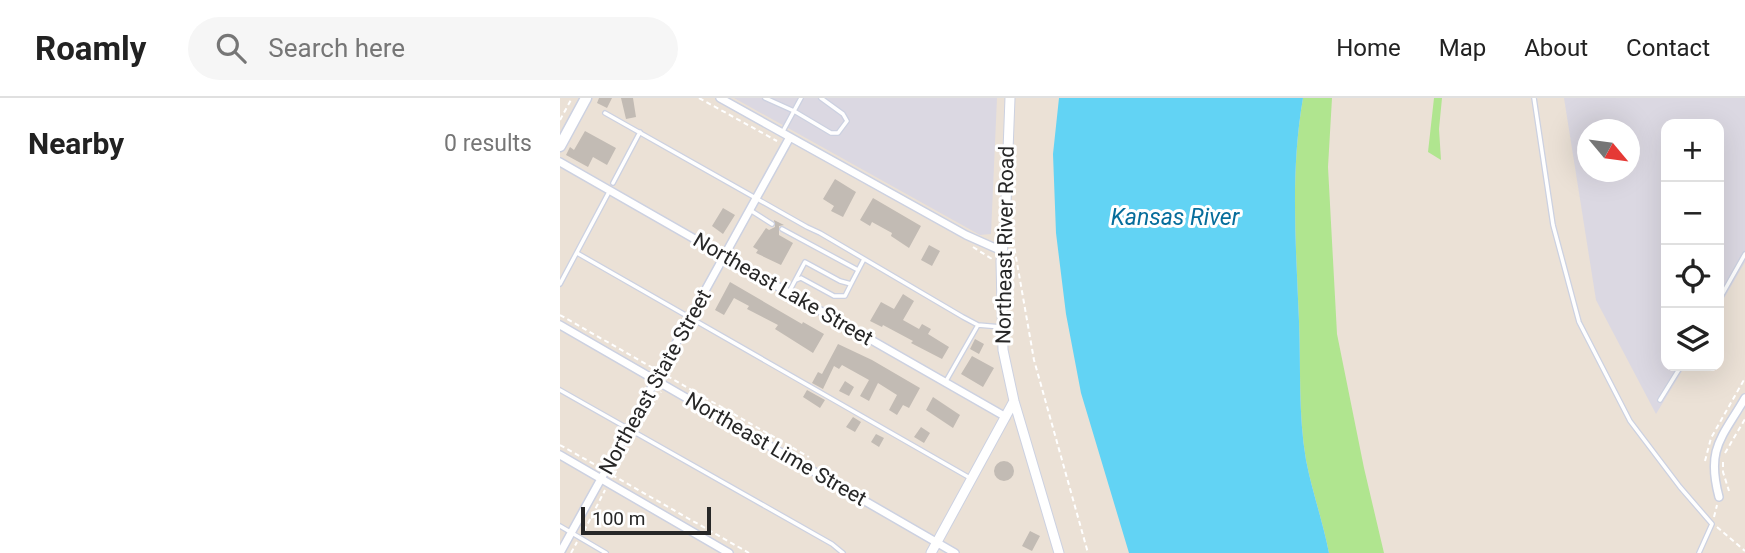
<!DOCTYPE html>
<html lang="en">
<head>
<meta charset="utf-8">
<style>
	:root { --surface:#fff; --page:#f6f6f6; --text:#222; --muted:#767676; --line:#e0e0e0 }
	body { margin:0; font-family:Roboto,sans-serif; background:var(--page); color:var(--text) }
	.controls { position:absolute; right:21px; top:21px; display:grid; overflow:hidden; border-radius:14px; box-shadow:0 7px 28px #0002 }
	.controls button { width:63px; height:63px; display:grid; place-items:center; padding:0; border:0; border-bottom:2px solid var(--line); background:var(--surface); color:var(--text); font:35px sans-serif }
	.compass { position:absolute; left:1017px; top:21px; width:63px; height:63px; border-radius:50%; background:var(--surface); box-shadow:0 7px 28px #0002; rotate:119deg }
	.scale { position:absolute; left:21px; bottom:18px; width:130px; box-sizing:border-box; padding-left:7px; border:4px solid #272727; border-top:0; font-size:19px; line-height:24px; white-space:nowrap; color:#272727; -webkit-text-stroke:5px #fff; paint-order:stroke }
	.list { margin:0; padding:0; list-style:none }
	h2 { display:flex; justify-content:space-between; align-items:center; height:91px; margin:0; padding:0 28px; font-size:30px }
	h2 small { font-size:23px; font-weight:400; color:var(--muted) }
	.icon { flex:none; width:38px; height:38px; fill:none; stroke:currentColor; stroke-width:2; stroke-linecap:round; stroke-linejoin:round }
	.map { position:relative; flex:none; width:1185px; height:455px; overflow:hidden }
	header { display:flex; align-items:center; gap:42px; box-sizing:border-box; height:98px; padding:0 35px; background:var(--surface); border-bottom:2px solid var(--line) }
	header strong { font-size:33px }
	nav { display:flex; gap:38px; margin-inline-start:auto; font-size:24px }
	.search { width:490px; height:63px; background:var(--page); display:flex; align-items:center; gap:18px; box-sizing:border-box; padding:0 24px; border-radius:38px; color:var(--muted); font-size:26px }
	main { display:flex }
	aside { flex:1; background:var(--surface) }
	.map>svg:first-child { display:block }
	.industrial { fill:#dbd8e2; fill-rule:evenodd }
	.green { fill:#b0e58f }
	.water { fill:#62d3f4 }
	.building { fill:#c2bbb4 }
	.lines { fill:none; stroke-linecap:round; stroke-linejoin:round }
	.service-casing { stroke:#ccd1e1; stroke-width:6 }
	.minor-casing { stroke:#ccd1e1; stroke-width:10 }
	.tertiary-casing { stroke:#ccd1e1; stroke-width:11 }
	.secondary-casing { stroke:#ccd1e1; stroke-width:13 }
	.path { stroke:#fff; stroke-width:2; stroke-dasharray:5 3.5; stroke-linecap:butt }
	.service { stroke:#fff; stroke-width:3.5 }
	.minor { stroke:#fff; stroke-width:7 }
	.tertiary { stroke:#fff; stroke-width:9 }
	.secondary { stroke:#fff; stroke-width:10 }
	.labels { text-anchor:middle; stroke-width:6; stroke-linejoin:round; paint-order:stroke }
	.street-label { font-size:21px; fill:#272727; stroke:#fff }
	.water-label { font-size:23px; font-style:italic; fill:#066d9b; stroke:#fff }
</style>
</head>
<body>
<header>
<strong>Roamly</strong>
<div class="search"><svg class="icon" aria-label="search" viewBox="0 0 24 24"><circle cx="10" cy="10" r="6"/><path d="M15 15l6 6"/></svg>Search here</div>
<nav><a>Home</a><a>Map</a><a>About</a><a>Contact</a></nav>
</header>
<main>
<aside>
<h2>Nearby<small>0 results</small></h2>
<ul class="list">
</ul>
</aside>
<div class="map">
<svg width="1185" height="455" viewBox="0 0 1185 455">
	<rect width="100%" height="100%" fill="#ebe1d6"/>
	<path class="industrial" d="M174,0H437L431,136L420,137Z
		M1004,0H1185V164L1159,209V26H1106V268H1125L1096,316L1036,202ZM1028,32H1070V74H1028Z"/>
	<path class="green" d="M743,0H772L768,69L777,236L804,370L824,455H769C763,424 752,393 746,362C738,316 741,269 739,223C736,148 730,75 743,0Z
		M874,0H882L879,31L881,62L868,54Z"/>
	<path class="water" d="M499,0H743C730,75 736,148 739,223C741,269 738,316 746,362C752,393 763,424 769,455H569L521,295L506,216L496,135L493,56Z"/>
	<path class="building" d="M39,0H52L47,10L37,5Z
		M61,0H73L76,19L66,21Z
		M25,33L56,50L47,67L33,59L28,69L6,57L10,49L14,52Z
		M275,81L296,94L283,119L271,113L274,108L263,101Z
		M313,100L361,128L349,150L331,138L332,135L312,124L310,128L300,122Z
		M163,110L175,117L163,136L152,128Z
		M214,122L224,127L219,128V137L233,145L221,167L196,155L198,152L193,149L206,130L209,132L215,129Z
		M369,147L380,153L372,168L361,162Z
		M170,184L242,226L243,224L264,236L253,255L215,231L218,227L187,211L189,208L174,200L164,217L155,212Z
		M343,196L354,203L343,222L359,231L362,226L371,231L368,236L389,249L382,261L351,245L353,243L323,227L322,229L310,223L321,204L334,211Z
		M415,241L424,246L419,256L410,251Z
		M278,246L312,262L360,290L349,310L343,307L337,317L329,312L337,297L318,285L309,303L300,298L309,282L282,267L279,271L274,268L263,291L252,285L258,274L262,276Z
		M412,258L434,270L423,289L401,276Z
		M285,283L294,289L289,298L279,293Z
		M247,292L265,302L260,310L243,299Z
		M373,299L400,317L393,330L366,312Z
		M293,319L301,324L295,334L286,329Z
		M361,329L370,335L364,345L354,339Z
		M316,336L324,340L319,349L311,344Z
		M434 373a10 10 0 1 1 20 0a10 10 0 1 1-20 0Z
		M470,433L480,438L472,453L462,448Z"/>
	<g class="lines">
		<g class="service-casing">
			<path id="service" d="M205,0L234,13L271,35H278L287,23L283,16L261,0
				M974,0L993,127L1019,224L1070,323L1120,389L1152,426L1139,455
				M45,15L247,129L260,135L403,219L418,227L441,229
				M222,35L241,0
				M53,85L80,34
				M190,112L212,126
				M222,131L298,172
				M17,155L410,380
				M236,182L241,180L274,198H285L291,186
				M0,186L50,92
				M229,194L245,164L280,183L291,186L304,161
				M1159,202L1185,156
				M386,283L418,227
				M0,292L272,446L283,455
				M1100,302L1121,268
				M0,428L46,455"/>
		</g>
		<g class="minor-casing">
			<path id="minor" d="M160,0L406,137L442,153
				M0,64L446,319
				M0,227L395,455
				M0,357L169,455
				M1159,399C1146,350 1162,340 1185,300
				M0,455L230,39"/>
		</g>
		<g class="tertiary-casing">
			<path id="tertiary" d="M450,0L445,131L441,163L443,252L454,303L499,455
				M371,455L454,303"/>
		</g>
		<g class="secondary-casing">
			<path id="secondary" d="M0,48L26,0"/>
		</g>
		<path class="path" d="M139,0L217,43
			M0,22L12,0
			M453,142L474,262L528,455
			M413,149L432,161
			M0,217L93,270
			M107,278L249,359
			M79,331L101,294
			M0,347L39,369
			M1165,355L1185,321
			M1145,363L1151,340L1185,280
			M1163,364V374L1169,393
			M52,377L189,455
			M54,377L73,342
			M1154,419L1157,407
			M1157,429L1185,453
			M24,433L45,392
			M11,455L17,444"/>
		<use href="#service" class="service"/>
		<use href="#minor" class="minor"/>
		<use href="#tertiary" class="tertiary"/>
		<use href="#secondary" class="secondary"/>
	</g>
	<g class="labels">
		<g class="street-label">
			<text transform="translate(445 147) rotate(-89)" y="7">Northeast River Road</text>
			<text transform="translate(223 191) rotate(30)" y="7">Northeast Lake Street</text>
			<text transform="translate(95 284) rotate(-61)" y="7">Northeast State Street</text>
			<text transform="translate(216 351) rotate(30)" y="7">Northeast Lime Street</text>
		</g>
		<g class="water-label">
			<text x="615" y="127">Kansas River</text>
		</g>
	</g>
</svg>
<div class="controls">
<button>+</button>
<button>−</button>
<button><svg class="icon" aria-label="locate" viewBox="0 0 24 24"><circle cx="12" cy="12" r="6"/><path d="M12 2v4M12 18v4M2 12h4M18 12h4"/></svg></button>
<button><svg class="icon" aria-label="layers" viewBox="0 0 24 24"><path d="M12 4l9 5-9 5-9-5zM3 14l9 5 9-5"/></svg></button>
</div>
<svg class="compass" viewBox="-18 -18 36 36"><path d="M0-13l5 13h-10z" fill="#e53935"/><path d="M0 13l5-13h-10z" fill="#767676"/></svg>
<div class="scale">100 m</div>
</div>
</main>
</body>
</html>
